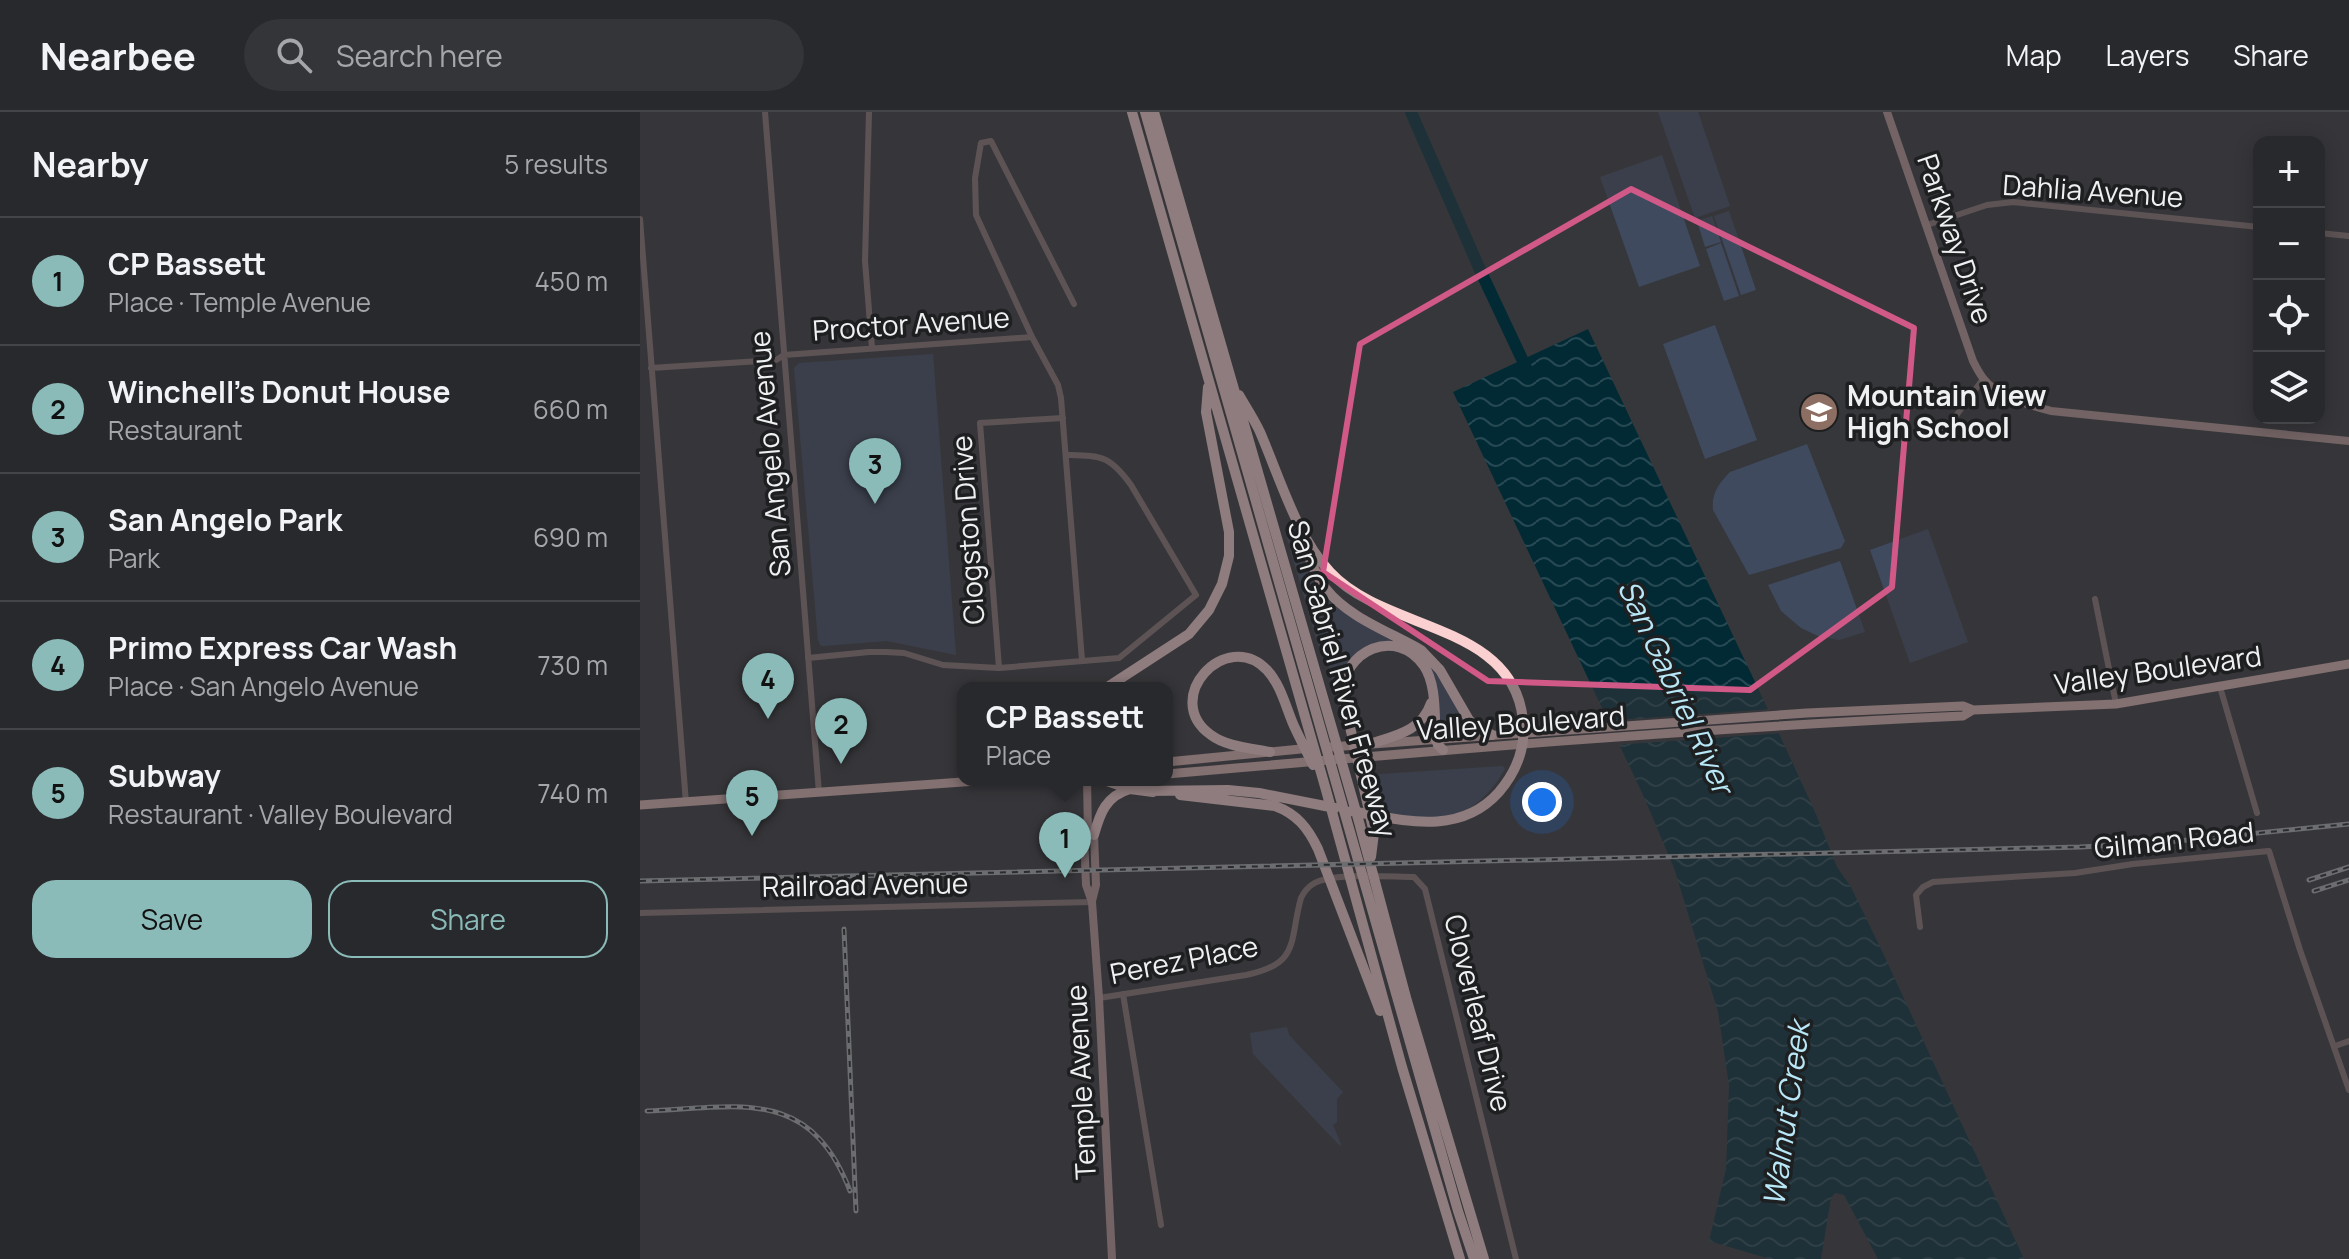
<!DOCTYPE html>
<html lang="en">
<head>
<meta charset="utf-8">
<style>
	:root { --surface:#28292c; --page:#343538; --text:#f1f3f6; --muted:#a5a6a9; --line:#444548; --accent:#8bbbb9 }
	body { margin:0; font-family:Manrope,sans-serif; background:var(--page); color:var(--text) }
	.controls { position:absolute; right:24px; top:24px; display:grid; overflow:hidden; border-radius:16px; box-shadow:0 4px 20px #0003 }
	.controls button { width:72px; height:72px; display:grid; place-items:center; padding:0; border:0; border-bottom:2px solid var(--line); background:var(--surface); color:var(--text); font:40px sans-serif }
	.you { position:absolute; left:902px; top:690px; width:28px; height:28px; margin:-20px; border:6px solid #fff; border-radius:50%; background:#1a73e8; box-shadow:0 0 0 12px #1a73e833 }
	.badge { display:grid; place-items:center; width:52px; height:52px; border-radius:50%; background:var(--accent); color:#111; font-size:26px; font-weight:700 }
	.pin { position:absolute; translate:-50% -66px; filter:drop-shadow(0 2px 4px #0008) }
	.pin::after { content:''; position:absolute; top:42px; width:28px; height:24px; background:inherit; clip-path:polygon(0 0,100% 0,50% 100%) }
	.popup { position:absolute; left:317px; top:570px; width:216px; height:104px; box-sizing:border-box; display:grid; place-content:center; border-radius:16px; background:var(--surface); filter:drop-shadow(0 2px 6px #0005); font-size:26px; white-space:nowrap; color:var(--muted) }
	.popup b { font-size:30px; color:var(--text) }
	.popup::after { content:''; position:absolute; left:50%; top:100%; margin-left:-16px; border:16px solid transparent; border-top-color:var(--surface) }
	.list { margin:0; padding:0; list-style:none }
	h2 { display:flex; justify-content:space-between; align-items:center; height:104px; margin:0; padding:0 32px; font-size:34px }
	h2 small { font-size:26px; font-weight:400; color:var(--muted) }
	.list li { display:grid; grid-template-columns:52px 1fr auto; gap:24px; align-items:center; box-sizing:border-box; height:128px; padding:0 32px; border-top:2px solid var(--line) }
	.list b { display:block; font-size:30px; white-space:nowrap }
	.list p { margin:0; font-size:26px; white-space:nowrap; color:var(--muted) }
	.list em { font-size:26px; font-style:normal; color:var(--muted) }
	.actions { display:flex; gap:16px; padding:24px 32px }
	.actions a { flex:1; padding:18px 0; border:2px solid var(--accent); border-radius:24px; text-align:center; font-size:28px; color:var(--accent) }
	.actions .main { background:var(--accent); color:#111 }
	.icon { flex:none; width:44px; height:44px; fill:none; stroke:currentColor; stroke-width:2; stroke-linecap:round; stroke-linejoin:round }
	.map { position:relative; flex:none; width:1709px; height:1147px; overflow:hidden }
	header { display:flex; align-items:center; gap:48px; box-sizing:border-box; height:112px; padding:0 40px; background:var(--surface); border-bottom:2px solid var(--line) }
	header strong { font-size:38px }
	nav { display:flex; gap:44px; margin-inline-start:auto; font-size:28px }
	.search { width:560px; height:72px; background:var(--page); display:flex; align-items:center; gap:20px; box-sizing:border-box; padding:0 28px; border-radius:44px; color:var(--muted); font-size:30px }
	main { display:flex }
	aside { flex:1; background:var(--surface) }
	.map>svg:first-child { display:block }
	.green { fill:#3f4a5f }
	.water { fill:url(#water-waves) }
	.pier { fill:#36373a }
	.lines { fill:none; stroke-linecap:round; stroke-linejoin:round }
	.river { stroke:#022a35; stroke-width:12 }
	.street { stroke:#8c7776; stroke-width:6 }
	.secondary { stroke:#bc9a99; stroke-width:8 }
	.primary { stroke:#e0b5b4; stroke-width:9 }
	.highway { stroke:#fad1d0; stroke-width:10 }
	.rail-casing { stroke:#aeafb1; stroke-width:5 }
	.rail { stroke:#1e1f20; stroke-width:2; stroke-dasharray:6; stroke-linecap:butt }
	.marked { fill:none; stroke:#d05988; stroke-width:6; stroke-linejoin:round }
	.labels { text-anchor:middle; stroke-width:7; stroke-linejoin:round; paint-order:stroke }
	.street-label { font-size:28px; fill:#eff0f1; stroke:#1e1f20 }
	.poi-label { font-size:28px; font-weight:bold; fill:#eff0f1; stroke:#1e1f20; text-anchor:start }
	.water-label { font-size:30px; font-style:italic; fill:#b8e7f7; stroke:#1e1f20 }
</style>
</head>
<body>
<header>
<strong>Nearbee</strong>
<div class="search"><svg class="icon" aria-label="search" viewBox="0 0 24 24"><circle cx="10" cy="10" r="6"/><path d="M15 15l6 6"/></svg>Search here</div>
<nav><a>Map</a><a>Layers</a><a>Share</a></nav>
</header>
<main>
<aside>
<h2>Nearby<small>5 results</small></h2>
<ul class="list">
<li><span class="badge">1</span><div><b>CP Bassett</b><p>Place · Temple Avenue</p></div><em>450 m</em></li>
<li><span class="badge">2</span><div><b>Winchell's Donut House</b><p>Restaurant</p></div><em>660 m</em></li>
<li><span class="badge">3</span><div><b>San Angelo Park</b><p>Park</p></div><em>690 m</em></li>
<li><span class="badge">4</span><div><b>Primo Express Car Wash</b><p>Place · San Angelo Avenue</p></div><em>730 m</em></li>
<li><span class="badge">5</span><div><b>Subway</b><p>Restaurant · Valley Boulevard</p></div><em>740 m</em></li>
</ul>
<div class="actions"><a class="main">Save</a><a>Share</a></div>
</aside>
<div class="map">
<svg width="1709" height="1147" viewBox="0 0 1709 1147">
	<defs>
		<pattern id="water-waves" width="16" height="10" patternUnits="userSpaceOnUse" patternTransform="scale(2)"><rect width="16" height="10" fill="#022a35"/><path d="M0 5q4-4 8 0t8 0" fill="none" stroke="#274953"/></pattern>
	</defs>
	<rect width="100%" height="100%" fill="#36373a"/>
	<path class="green" d="M1018,0H1058L1090,94L1055,106Z
		M1022,43L1060,154L999,175L960,65Z
		M1089,99L1116,178L1101,183L1074,104Z
		M1072,104L1081,130L1065,135L1057,109Z
		M1081,131L1099,184L1084,189L1066,137Z
		M1075,213L1117,328L1065,347L1023,232Z
		M293,242L316,543L247,529L183,534L180,533L178,528L154,256L159,251Z
		M1167,332L1205,429L1201,436L1109,463L1073,398C1071,382 1079,371 1090,360Z
		M655,417L673,470L677,471L689,488L706,502L788,549L832,617L800,619L778,543L727,535L718,539L704,555L699,565L697,588L696,577H692C693,564 687,542 678,533L645,420Z
		M1288,417L1328,530L1270,551L1230,438Z
		M1200,449L1225,520L1199,528L1178,524L1161,516L1141,499L1128,473Z
		M863,654L865,657C829,718 790,709 730,697L725,663Z
		M647,915L649,923L703,980L697,987V1010L693,1013L701,1032L700,1034L613,942L610,921Z"/>
	<path class="water" d="M948,217L1125,591L1176,702L1197,755L1211,775L1243,841L1384,1147H1238L1204,1083L1195,1081L1191,1086L1181,1147H1130L1069,1129L1086,1057L1089,973L1078,900L1034,756L1003,683L813,280Z"/>
	<path class="pier" d="M1132,597L1143,621L975,633L963,609Z"/>
	<g class="lines">
		<path class="river" d="M771,0L841,160L889,262"/>
		<path class="street" d="M125,0L179,681
			M229,0L225,149L232,236
			M0,107L46,691
			M1287,113L1347,93L1373,90L1619,115
			M1679,121L1709,124
			M434,192L351,29L341,31L335,66L336,103L392,225L418,273L421,286L442,548
			M11,256L136,248L144,243L392,225
			M1304,320L1343,267
			M1455,487L1476,592
			M168,546L229,540H246L264,541L303,553L359,556L479,546L556,483L491,373C469,343 462,344 426,343
			M359,556L340,311L423,306
			M1580,575L1617,701
			M0,801L452,790
			M1280,815L1276,783L1283,775L1293,770L1435,761L1493,752L1629,739L1660,838L1709,978
			M483,882L521,1113
			M459,886L606,863C661,852 649,828 661,786C664,780 668,775 673,772C693,760 750,765 774,765L785,777L876,1147
			M1695,934L1709,929"/>
		<path class="secondary" d="M1247,0L1333,249C1336,255 1339,261 1343,266C1357,285 1389,293 1411,299L1709,329
			M447,668L448,721L444,723L446,773L452,790L459,886L472,1147
			M450,721L454,723L456,773L452,789"/>
		<path class="primary" d="M690,635L1167,601L1323,594L1333,598L1476,592L1709,552
			M527,650L671,636
			M527,662C792,639 1057,616 1323,604L1333,598
			M0,693L351,668"/>
		<path class="highway" d="M492,0L686,678L762,955L820,1147
			M505,0L818,1099L834,1147
			M514,0L719,710L767,889L844,1147
			M599,283C606,295 614,307 620,320C640,366 656,423 690,460C745,520 873,510 883,608C886,635 876,660 859,680C819,725 762,708 711,699
			M664,432C670,448 676,464 686,477C709,506 750,520 781,538L800,558L829,608L837,615L852,623
			M466,576L549,522L569,498L582,472L589,444V420L566,300L568,275
			M733,631C758,623 782,618 791,591
			M630,640C612,636 587,635 571,623C520,587 586,515 627,558C641,573 646,596 654,614C660,627 667,640 673,653
			M464,668L490,677L513,680
			M507,679L588,678L619,681L695,696
			M540,683L635,694C657,702 668,716 678,737L740,899
			M454,723C460,701 466,684 490,677
			M731,745L734,721L703,584C701,538 757,514 784,554C797,573 794,605 796,627L798,633L803,638"/>
		<g class="rail-casing">
			<path id="rail" d="M1669,768L1709,755
				M0,769L1440,735L1518,731L1709,712
				M1674,779L1709,768
				M204,817L216,1099
				M7,999C98,995 170,974 210,1079"/>
		</g>
		<use href="#rail" class="rail"/>
	</g>
	<path d="M0 0H1709V1147H0ZM991,77L1274,216L1252,475L1110,578L848,569L683,460L720,232Z" fill="#36373a" fill-opacity=".55" fill-rule="evenodd"/>
	<path class="marked" d="M991,77L1274,216L1252,475L1110,578L848,569L683,460L720,232Z"/>
	<defs>
		<g id="school-disc" transform="scale(2)"><circle r="9.5" fill="#8d6e63" stroke="#1e1f20"/><path d="M0-5L7-2L0 1L-7-2ZM-4 1L0 2.5L4 1V4Q0 6-4 4Z" fill="#fff"/></g>
	</defs>
	<g fill-rule="evenodd">
		<use href="#school-disc" x="1179" y="300"/>
	</g>
	<g class="labels">
		<g class="street-label">
			<text transform="translate(1453 79) rotate(4)" y="10">Dahlia Avenue</text>
			<text transform="translate(1315 127) rotate(71)" y="10">Parkway Drive</text>
			<text transform="translate(271 212) rotate(-4)" y="10">Proctor Avenue</text>
			<text transform="translate(130 342) rotate(-95)" y="10">San Angelo Avenue</text>
			<text transform="translate(328 418) rotate(-94)" y="10">Clogston Drive</text>
			<text transform="translate(1518 558) rotate(-8)" y="10">Valley Boulevard</text>
			<text transform="translate(702 567) rotate(74)" y="10">San Gabriel River Freeway</text>
			<text transform="translate(881 611) rotate(-4)" y="10">Valley Boulevard</text>
			<text transform="translate(1534 728) rotate(-6)" y="10">Gilman Road</text>
			<text transform="translate(225 773) rotate(-1)" y="10">Railroad Avenue</text>
			<text transform="translate(544 848) rotate(-11)" y="10">Perez Place</text>
			<text transform="translate(838 901) rotate(76)" y="10">Cloverleaf Drive</text>
			<text transform="translate(441 970) rotate(-93)" y="10">Temple Avenue</text>
		</g>
		<g class="poi-label">
			<text x="1207" y="294">Mountain View<tspan x="1207" dy="32">High School</tspan></text>
		</g>
		<g class="water-label">
			<text transform="translate(1035 575) rotate(65)" y="10">San Gabriel River</text>
			<text transform="translate(1147 1002) rotate(-82)" y="10">Walnut Creek</text>
		</g>
	</g>
</svg>
<div class="controls">
<button>+</button>
<button>−</button>
<button><svg class="icon" aria-label="locate" viewBox="0 0 24 24"><circle cx="12" cy="12" r="6"/><path d="M12 2v4M12 18v4M2 12h4M18 12h4"/></svg></button>
<button><svg class="icon" aria-label="layers" viewBox="0 0 24 24"><path d="M12 4l9 5-9 5-9-5zM3 14l9 5 9-5"/></svg></button>
</div>
<div class="you"></div>
<div class="pin badge" style="left:425px;top:766px">1</div>
<div class="popup"><b>CP Bassett</b>Place</div>
<div class="pin badge" style="left:201px;top:652px">2</div>
<div class="pin badge" style="left:235px;top:392px">3</div>
<div class="pin badge" style="left:128px;top:607px">4</div>
<div class="pin badge" style="left:112px;top:724px">5</div>
</div>
</main>
</body>
</html>
